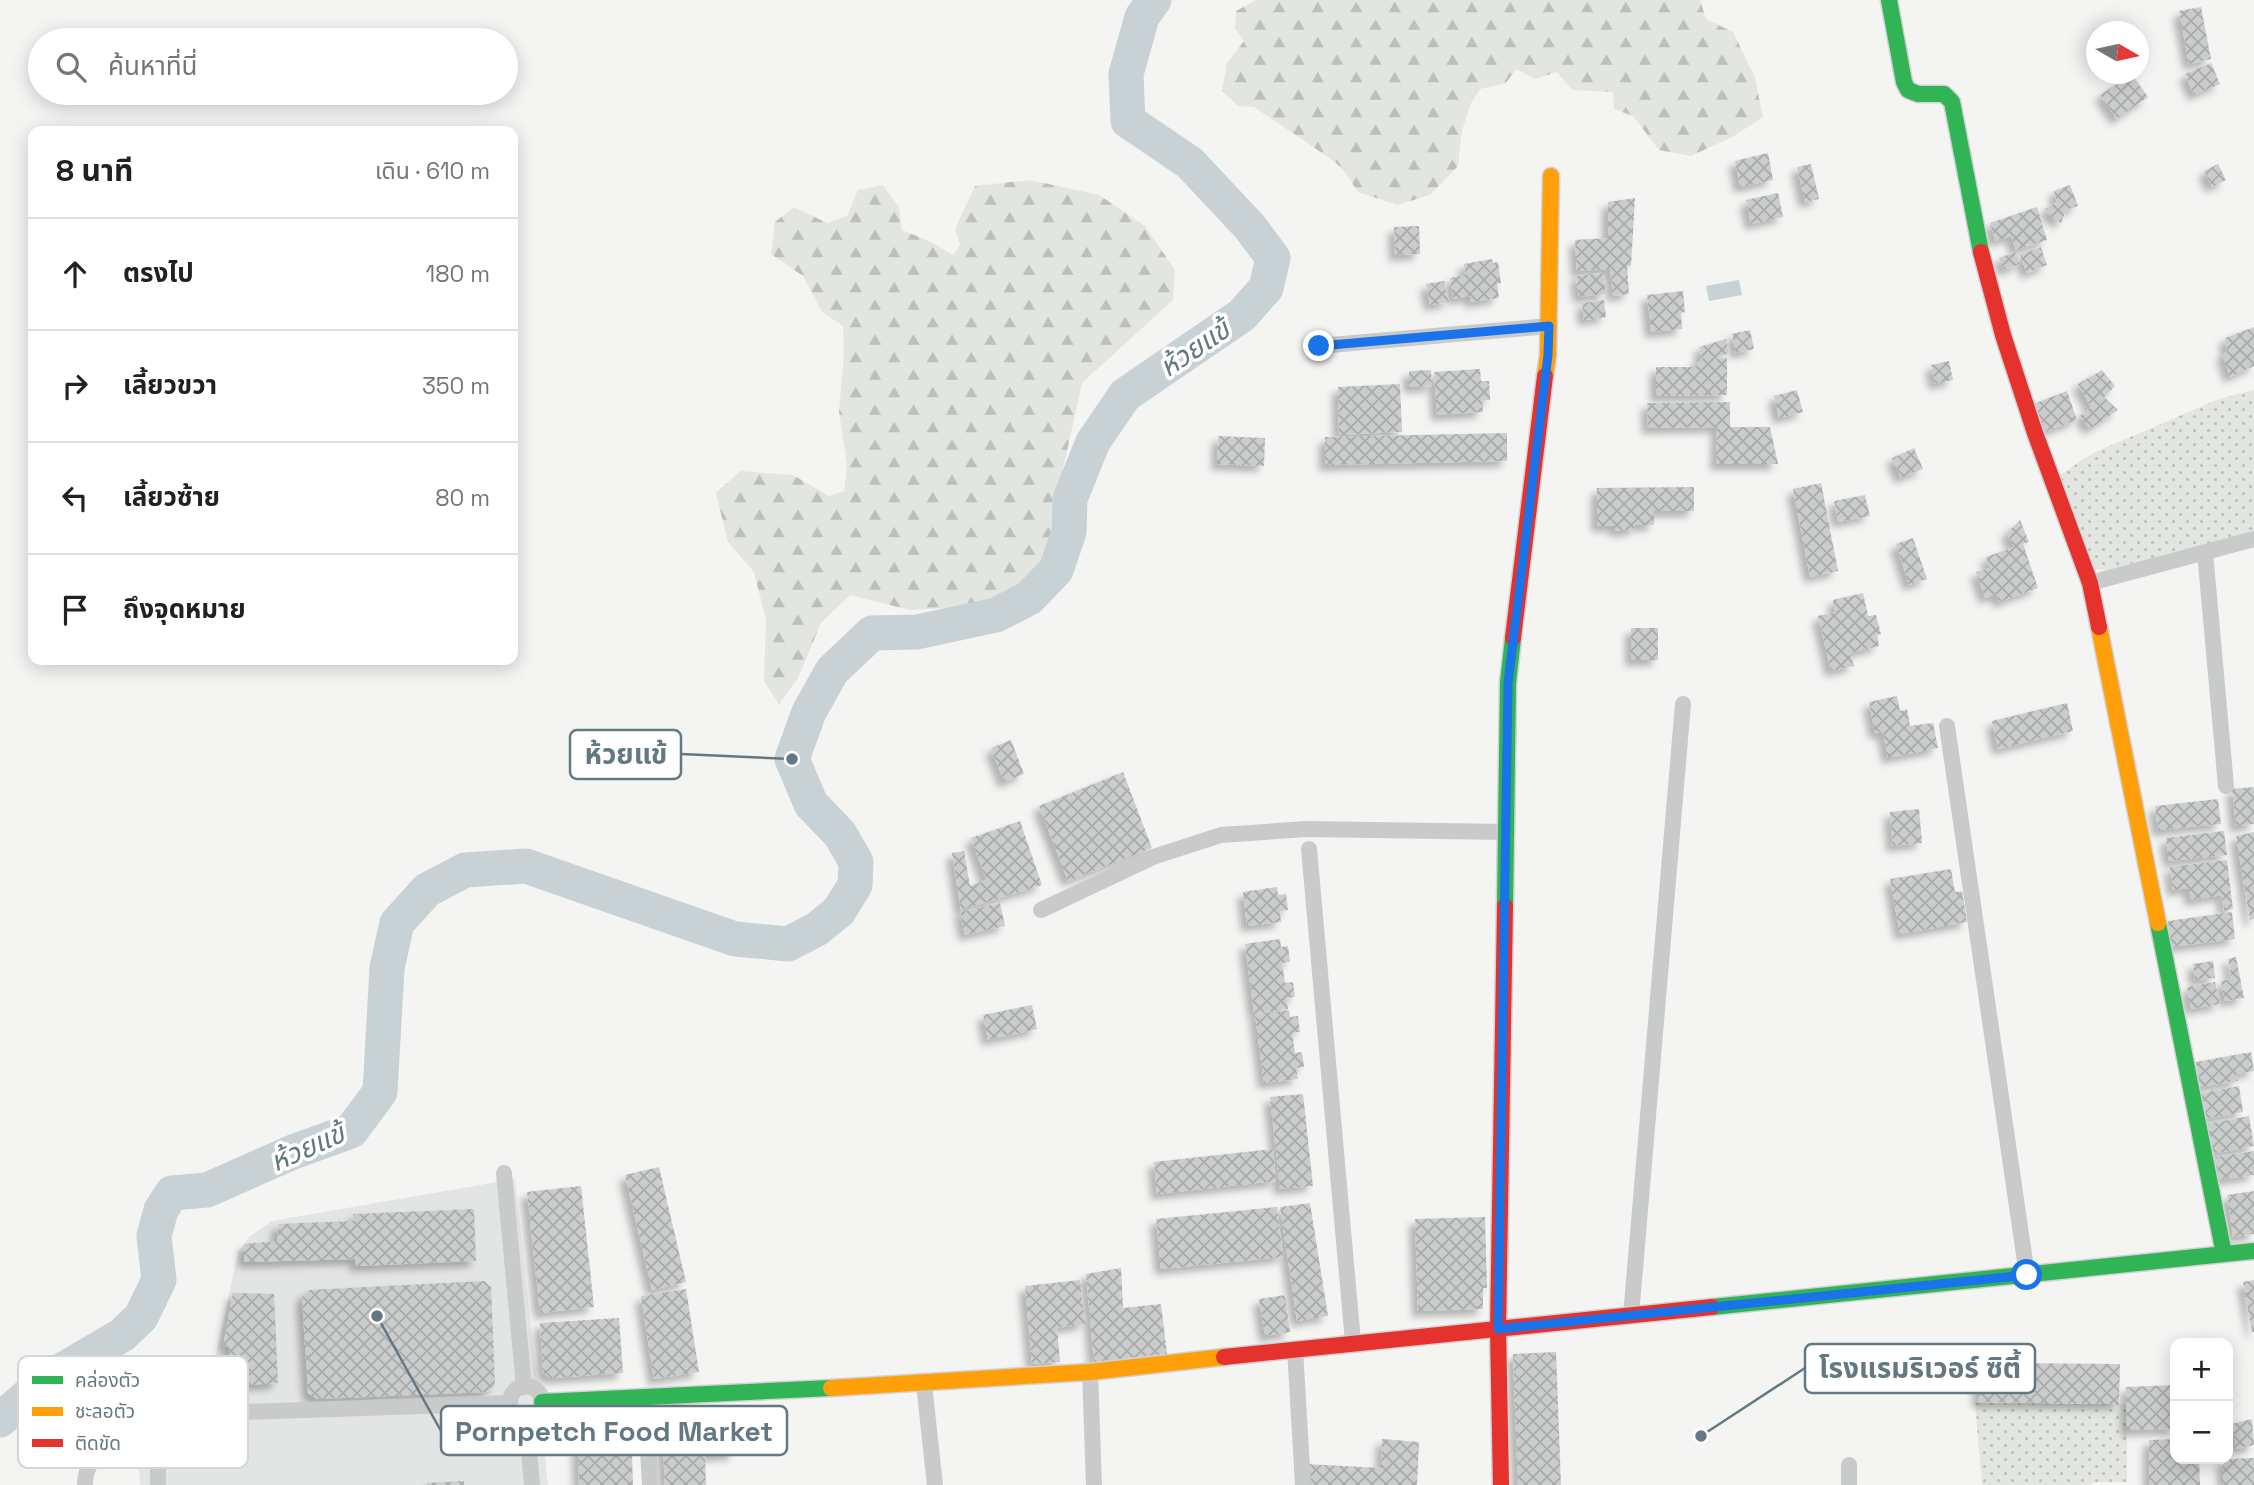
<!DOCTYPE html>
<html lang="th">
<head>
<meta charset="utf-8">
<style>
	:root { --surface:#fff; --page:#f6f6f6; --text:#202124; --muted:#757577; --line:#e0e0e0 }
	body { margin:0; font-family:"Space Grotesk","Noto Sans Thai",sans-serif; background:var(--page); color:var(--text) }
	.controls { position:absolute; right:21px; bottom:21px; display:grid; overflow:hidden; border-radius:14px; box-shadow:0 4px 18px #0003 }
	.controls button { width:63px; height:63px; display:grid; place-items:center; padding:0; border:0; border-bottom:2px solid var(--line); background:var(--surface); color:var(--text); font:35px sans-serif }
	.compass { position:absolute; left:2086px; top:21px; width:63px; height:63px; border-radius:50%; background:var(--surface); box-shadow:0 4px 18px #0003; rotate:99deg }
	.stop { position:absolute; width:21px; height:21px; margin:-16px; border:5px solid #1a73e8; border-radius:50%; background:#fff }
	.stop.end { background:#1a73e8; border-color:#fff; box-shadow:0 2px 7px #0008 }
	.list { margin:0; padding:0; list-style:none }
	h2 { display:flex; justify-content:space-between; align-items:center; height:91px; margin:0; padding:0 28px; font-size:30px }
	h2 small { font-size:23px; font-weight:400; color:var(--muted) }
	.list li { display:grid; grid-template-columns:46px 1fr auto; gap:21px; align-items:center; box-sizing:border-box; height:112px; padding:0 28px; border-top:2px solid var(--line) }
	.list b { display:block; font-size:26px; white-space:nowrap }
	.list em { font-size:23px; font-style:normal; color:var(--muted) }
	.icon { flex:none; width:38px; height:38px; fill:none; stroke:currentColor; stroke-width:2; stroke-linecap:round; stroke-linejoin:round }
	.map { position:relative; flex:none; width:2254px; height:1485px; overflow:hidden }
	.search { position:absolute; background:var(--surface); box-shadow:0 4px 18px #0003; left:28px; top:28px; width:490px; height:77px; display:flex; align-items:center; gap:18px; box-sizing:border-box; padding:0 24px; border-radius:38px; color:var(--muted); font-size:26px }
	.panel { position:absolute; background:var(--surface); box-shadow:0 4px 18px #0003; left:28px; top:126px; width:490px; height:539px; border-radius:14px }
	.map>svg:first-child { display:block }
	.built { fill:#e3e5e4 }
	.grass { fill:url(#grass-dots) }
	.forest { fill:url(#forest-firs) }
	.water { fill:#c8d2d4 }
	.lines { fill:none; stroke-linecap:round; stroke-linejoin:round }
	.river { stroke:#c8d2d4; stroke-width:35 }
	.building { fill:url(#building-cross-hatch); filter:url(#shadow) }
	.fast-casing { stroke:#d1d2d3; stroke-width:19 }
	.slow-casing { stroke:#d1d2d3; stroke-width:19 }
	.jam-casing { stroke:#d1d2d3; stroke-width:19 }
	.street { stroke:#c9caca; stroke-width:16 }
	.fast { stroke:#30b455; stroke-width:16 }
	.slow { stroke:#ff9f0a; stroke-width:16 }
	.jam { stroke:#e5322d; stroke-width:16 }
	.route { stroke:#1a73e8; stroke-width:9 }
	.labels { text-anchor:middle; stroke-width:7; stroke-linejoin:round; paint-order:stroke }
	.water-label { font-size:28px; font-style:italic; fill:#607a7f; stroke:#fff }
	.key { fill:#fff; stroke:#d0d6da; stroke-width:2 }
	.key-label { font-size:19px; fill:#647883 }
	.leader { fill:none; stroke:#647883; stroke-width:2.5 }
	.callout-dot { fill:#647883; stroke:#fff; stroke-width:2.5 }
	.callout { fill:#fff; stroke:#647883; stroke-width:2.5 }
	.callout-label { font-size:28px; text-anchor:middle; font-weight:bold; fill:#647883 }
</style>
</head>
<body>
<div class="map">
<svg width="2254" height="1485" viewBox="0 0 2254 1485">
	<defs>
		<pattern id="grass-dots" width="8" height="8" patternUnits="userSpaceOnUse" patternTransform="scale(1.75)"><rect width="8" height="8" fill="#e3e6e0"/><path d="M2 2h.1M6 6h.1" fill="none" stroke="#bcbfbb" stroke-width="1.8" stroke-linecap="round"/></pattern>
		<pattern id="forest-firs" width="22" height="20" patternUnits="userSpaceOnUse" patternTransform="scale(1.75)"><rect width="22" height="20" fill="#e3e6e0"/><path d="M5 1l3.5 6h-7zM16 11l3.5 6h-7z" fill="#bcbfbb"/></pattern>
		<pattern id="building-cross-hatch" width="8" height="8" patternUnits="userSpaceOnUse" patternTransform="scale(1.75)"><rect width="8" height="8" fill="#cbcdcd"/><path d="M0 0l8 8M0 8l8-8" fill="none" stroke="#a8abac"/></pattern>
		<filter id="shadow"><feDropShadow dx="-6" dy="6" stdDeviation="3.5" flood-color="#0004"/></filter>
	</defs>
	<rect width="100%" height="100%" fill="#f4f4f3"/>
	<path class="built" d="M515,1179L548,1485H140L136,1415L211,1379L238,1252L249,1237L272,1221Z"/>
	<path class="grass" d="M2254,390V531L2107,570L2095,569L2060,475L2093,453L2219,399Z
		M1975,1403L2127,1404V1482H2095L2089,1485H1982Z"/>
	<path class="forest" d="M1256,0H1700L1706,19L1733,32L1755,78L1763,117L1734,136L1691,156L1659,150L1633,116L1614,109L1613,92L1572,90L1557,72L1535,79L1516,69L1506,83L1480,89L1470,105L1462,131L1458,166L1430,195L1397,205L1358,192L1342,168L1328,157L1254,107L1238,106L1222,91L1227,63L1244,41L1235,28L1236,11Z
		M1030,180L1099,195L1145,226L1175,270L1173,300L1082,383L1059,487L1058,522L1049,557L1024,586L966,607L910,610L850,595L821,623L798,678L779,704L764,681L766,620L754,572L728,542L716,493L740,471L793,475L829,496L844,491L847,466L839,411L844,354L843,326L822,312L803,276L771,254L775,222L794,207L827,223L847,216L858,190L883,185L899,207L902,230L929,241L953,255L960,245L955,229L975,186Z"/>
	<path class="water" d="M1739,280L1742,295L1709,301L1706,286Z"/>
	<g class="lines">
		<path class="river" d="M0,1420L47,1379L122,1335L141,1317L159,1280L154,1236L161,1210L172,1193L207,1190L293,1152L351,1131L380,1092L387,968L397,923L427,890L465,870L526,866L735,939L788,944L817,929L839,911L855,885L856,862L840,834L811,804L792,759L809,712L832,671L872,633L917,632L996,615L1029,598L1056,570L1069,532L1070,499L1093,442L1125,395L1242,315L1266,288L1273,258L1250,227L1190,163L1128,121L1126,74L1142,17L1154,0"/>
	</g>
	<path class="building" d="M2201,7L2211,59L2189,64L2179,11Z
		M2211,63L2220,84L2194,95L2185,74Z
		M2132,74L2148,97L2117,119L2100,95Z
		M1768,153L1773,180L1740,187L1735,161Z
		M1811,164L1819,199L1805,202L1797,167Z
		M2218,164L2226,180L2212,187L2204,171Z
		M2070,185L2078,206L2066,210L2061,223L2051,217L2045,209L2057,202L2054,191Z
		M1778,193L1783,217L1751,224L1746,200Z
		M1635,198L1631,266H1627L1629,294L1613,296L1610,269L1577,271L1575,240L1608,238V202Z
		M2037,207L2047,240L2016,250L2011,236L1995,241L1990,223Z
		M1419,226L1420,254L1395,255L1394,227Z
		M2041,247L2047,265L2027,273L2020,255Z
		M2015,252L2020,264L2004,270L1999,258Z
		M1492,259L1493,263L1498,262L1501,283L1497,284L1499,298L1471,302L1470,296L1453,299L1450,278L1465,275L1464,264Z
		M1603,273L1606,294L1579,297L1576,276Z
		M1444,281L1449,302L1430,305L1426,284Z
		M1683,291L1685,312L1681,313L1682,329L1651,332L1647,295Z
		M1604,300L1606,317L1584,320L1582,303Z
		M2254,327V366L2230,377L2222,354L2227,352L2225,338Z
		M1750,330L1754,349L1736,353L1732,334Z
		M1726,339L1729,353L1714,359L1727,358V395L1656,396V367H1697V359H1702L1699,347Z
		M1949,361L1953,380L1935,384L1931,365Z
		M1480,369L1481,381H1489L1490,400H1482L1483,412L1437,415L1434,372Z
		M1431,370L1432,386L1409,387V371Z
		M2102,370L2115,386L2104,397L2118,410L2090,429L2080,416L2091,407L2078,384Z
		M1400,384L1402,432L1339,435L1338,387Z
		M1797,390L1803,412L1779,418L1774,396Z
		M2067,391L2077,420L2044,432L2033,404Z
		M1730,402V427H1770L1778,464H1716L1717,427L1648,428L1647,403Z
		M1507,433V461L1325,465V437Z
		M1218,436L1265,438L1264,466L1217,464Z
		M1914,448L1923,469L1901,478L1892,458Z
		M1821,483L1838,571L1810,577L1793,489Z
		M1694,487V511H1654V525H1635L1634,530L1616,531L1615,526H1597V488Z
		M1865,495L1870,516L1838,522L1834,501Z
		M2020,520L2029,542L2023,544L2038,588L1999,602L1996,594L1985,598L1976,572L1990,568L1986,557L2014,547L2007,533Z
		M1913,538L1927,579L1909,585L1896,544Z
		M1863,593L1868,616L1876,615L1881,634L1877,635L1879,646L1850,653L1854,666L1831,671L1818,616L1835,612L1833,600Z
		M1631,628H1658V660H1631Z
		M1897,696L1900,711L1907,709L1910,726L1933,723L1938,748L1888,758L1883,732L1875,733L1869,702Z
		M2067,703L2073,731L1998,749L1992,721Z
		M1011,740L1024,774L1004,782L991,748Z
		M1123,772L1152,848L1068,881L1039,806Z
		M2254,787V824L2236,826L2232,789Z
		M2218,799L2221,824L2158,830L2155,806Z
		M1919,809L1922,843L1892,846L1890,812Z
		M1020,821L1042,885L961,910L952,853L964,851L970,886L986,880L971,838Z
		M2224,831L2227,855L2169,861L2166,838Z
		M2254,832V919L2250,920L2236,836Z
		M2227,860L2233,909L2224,911L2222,895L2191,900L2189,888L2173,890L2170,867Z
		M1951,869L1955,892L1962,891L1967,922L1900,934L1890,879Z
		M1277,887L1278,895L1286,894L1288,910L1280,911L1281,922L1247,926L1243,892Z
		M1000,903L1005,926L965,935L960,912Z
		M2232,912L2235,939L2171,947L2168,921Z
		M1280,939L1281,947L1288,946L1290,962L1282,963L1285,983L1293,982L1295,997L1287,998L1288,1009L1254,1013L1245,944Z
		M2236,957L2244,998L2225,1001L2221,981L2232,979L2228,959Z
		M2213,961L2215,978L2195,980L2193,964Z
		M2215,982L2220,1004L2191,1009L2187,987Z
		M1032,1005L1037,1029L988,1040L983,1015Z
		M1289,1010L1290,1017L1298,1016L1300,1032L1292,1033L1295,1053L1302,1052L1304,1067L1296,1068L1298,1079L1264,1083L1255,1014Z
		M2251,1052L2254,1071L2236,1074L2238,1081L2200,1087L2196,1062Z
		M2239,1086L2243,1112L2205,1119L2201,1093Z
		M1303,1094L1313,1186L1280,1189L1270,1097Z
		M2249,1116L2254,1146L2212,1154L2207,1124Z
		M1273,1149L1276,1181L1157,1194L1154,1162Z
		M2254,1151V1175L2219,1180L2216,1157Z
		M659,1167L686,1282L652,1290L625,1175Z
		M581,1186L594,1307L540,1313L527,1192Z
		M2254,1191V1234L2233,1237L2227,1195Z
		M1310,1203L1328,1316L1297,1321L1280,1207Z
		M1277,1207L1283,1257L1161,1269L1156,1219Z
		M474,1209L476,1261L356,1266L355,1259L244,1262V1244L277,1241L278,1224L354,1221L353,1214Z
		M1485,1217L1487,1288H1483V1309L1418,1311L1415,1219Z
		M1121,1268L1123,1308L1161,1304L1167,1354L1094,1362L1086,1274Z
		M1080,1280L1085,1324L1057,1328L1060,1362L1032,1364L1025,1286Z
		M2254,1280V1332H2252L2243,1282Z
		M484,1281L491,1287L495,1385L486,1392L317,1399L308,1393L302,1298L308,1290Z
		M686,1289L699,1372L654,1379L641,1296Z
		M233,1293L274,1294L278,1383L233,1386V1390H214L217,1357L229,1356L230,1347L223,1346Z
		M1285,1295L1290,1332L1265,1336L1259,1299Z
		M619,1318L623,1373L551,1378L543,1373L540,1323Z
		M1556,1352L1561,1485H1518L1513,1354Z
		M1979,1363L2120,1364L2119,1404L1978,1402Z
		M2175,1385V1429L2127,1430L2126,1387Z
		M733,1412L735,1454L705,1456L706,1485H665L661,1416Z
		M2252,1419L2254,1445L2237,1449L2231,1424Z
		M631,1425L633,1485H579L577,1427Z
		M1382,1439L1419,1442L1417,1485H1307L1306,1464L1381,1468Z
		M2175,1439V1459H2199L2200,1485H2149V1440Z
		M2254,1458V1485H2223V1459Z
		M464,1481V1485H427V1483Z"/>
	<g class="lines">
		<g class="fast-casing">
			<path id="fast" d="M1889,0L1904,82L1908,90L1918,94H1944L1952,102L1981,252
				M1505,906L1508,683L1513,638
				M2158,923L2224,1254
				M1712,1307L2254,1251
				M542,1402L831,1388"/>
		</g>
		<g class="slow-casing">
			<path id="slow" d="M1545,376L1548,355L1551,176
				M2099,627L2158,923
				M831,1388L1090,1372L1224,1357"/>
		</g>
		<g class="jam-casing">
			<path id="jam" d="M1981,252L2003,335L2035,433L2090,583L2099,627
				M1513,638L1545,376
				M1224,1357L1712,1307
				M1501,1485L1498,1329L1505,906"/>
		</g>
		<path class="street" d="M1319,346L1549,326
			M2205,552L2226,786
			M2090,583L2254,539
			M1947,726L2027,1275
			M1309,849L1353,1342
			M1041,910L1153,857L1221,835L1306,829L1507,832
			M504,1173L524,1387
			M1631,1316L1683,704
			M1295,1349L1303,1485
			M1090,1372L1094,1485
			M924,1384L935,1485
			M510 1402a16 16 0 1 1 32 0a16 16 0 1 1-32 0Z
			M645,1397L650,1485
			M526,1418L532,1485
			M1849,1465V1485
			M85,1485C85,1468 92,1459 106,1449L214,1413L510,1403
			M158,1485V1433"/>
		<use href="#fast" class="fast"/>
		<use href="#slow" class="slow"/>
		<use href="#jam" class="jam"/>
	</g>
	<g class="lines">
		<path class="route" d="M1319,346L1549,326L1548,355L1508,683L1498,1329L2027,1275"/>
	</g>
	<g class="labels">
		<g class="water-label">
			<text transform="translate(1194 348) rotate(-34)" y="10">ห้วยแข้</text>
			<text transform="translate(307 1147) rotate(-24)" y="10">ห้วยแข้</text>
		</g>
	</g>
	<rect x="18" y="1356" width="230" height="112" rx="10" class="key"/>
	<rect x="32" y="1376" width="31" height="8" fill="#30b455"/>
	<rect x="32" y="1407" width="31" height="9" fill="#ff9f0a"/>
	<rect x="32" y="1439" width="31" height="8" fill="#e5322d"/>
	<g class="key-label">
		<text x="75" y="1387">คล่องตัว</text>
		<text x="75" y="1418">ชะลอตัว</text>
		<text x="75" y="1450">ติดขัด</text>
	</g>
	<path class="leader" d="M792 759L681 754M1701 1436L1805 1368M377 1316L441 1431"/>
	<g class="callout-dot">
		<circle cx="792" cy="759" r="7"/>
		<circle cx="1701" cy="1436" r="7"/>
		<circle cx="377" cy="1316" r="7"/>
	</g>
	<g class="callout">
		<rect x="570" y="730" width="111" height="49" rx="7"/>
		<rect x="1805" y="1344" width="230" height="49" rx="7"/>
		<rect x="441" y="1406" width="346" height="49" rx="7"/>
	</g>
	<g class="callout-label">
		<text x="626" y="764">ห้วยแข้</text>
		<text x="1920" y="1378">โรงแรมริเวอร์ ซิตี้</text>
		<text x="614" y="1441">Pornpetch Food Market</text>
	</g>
</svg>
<div class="controls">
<button>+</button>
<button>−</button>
</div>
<svg class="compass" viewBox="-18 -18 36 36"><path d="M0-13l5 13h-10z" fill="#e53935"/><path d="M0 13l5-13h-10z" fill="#757577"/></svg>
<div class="stop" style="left:2027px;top:1275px"></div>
<div class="stop end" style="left:1319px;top:346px"></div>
<div class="search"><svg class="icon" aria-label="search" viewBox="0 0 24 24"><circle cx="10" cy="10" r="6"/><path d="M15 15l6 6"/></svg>ค้นหาที่นี่</div>
<section class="panel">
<h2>8 นาที<small>เดิน · 610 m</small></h2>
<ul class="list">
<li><svg class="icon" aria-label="ahead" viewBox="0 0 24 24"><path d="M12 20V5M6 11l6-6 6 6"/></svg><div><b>ตรงไป</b></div><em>180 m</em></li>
<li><svg class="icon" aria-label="right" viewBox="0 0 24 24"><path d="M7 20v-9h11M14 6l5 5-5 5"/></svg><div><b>เลี้ยวขวา</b></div><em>350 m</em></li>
<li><svg class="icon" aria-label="left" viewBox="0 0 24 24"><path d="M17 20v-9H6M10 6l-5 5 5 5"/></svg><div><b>เลี้ยวซ้าย</b></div><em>80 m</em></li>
<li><svg class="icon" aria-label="arrive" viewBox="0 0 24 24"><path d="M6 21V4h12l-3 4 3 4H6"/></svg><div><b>ถึงจุดหมาย</b></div></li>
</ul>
</section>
</div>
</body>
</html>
